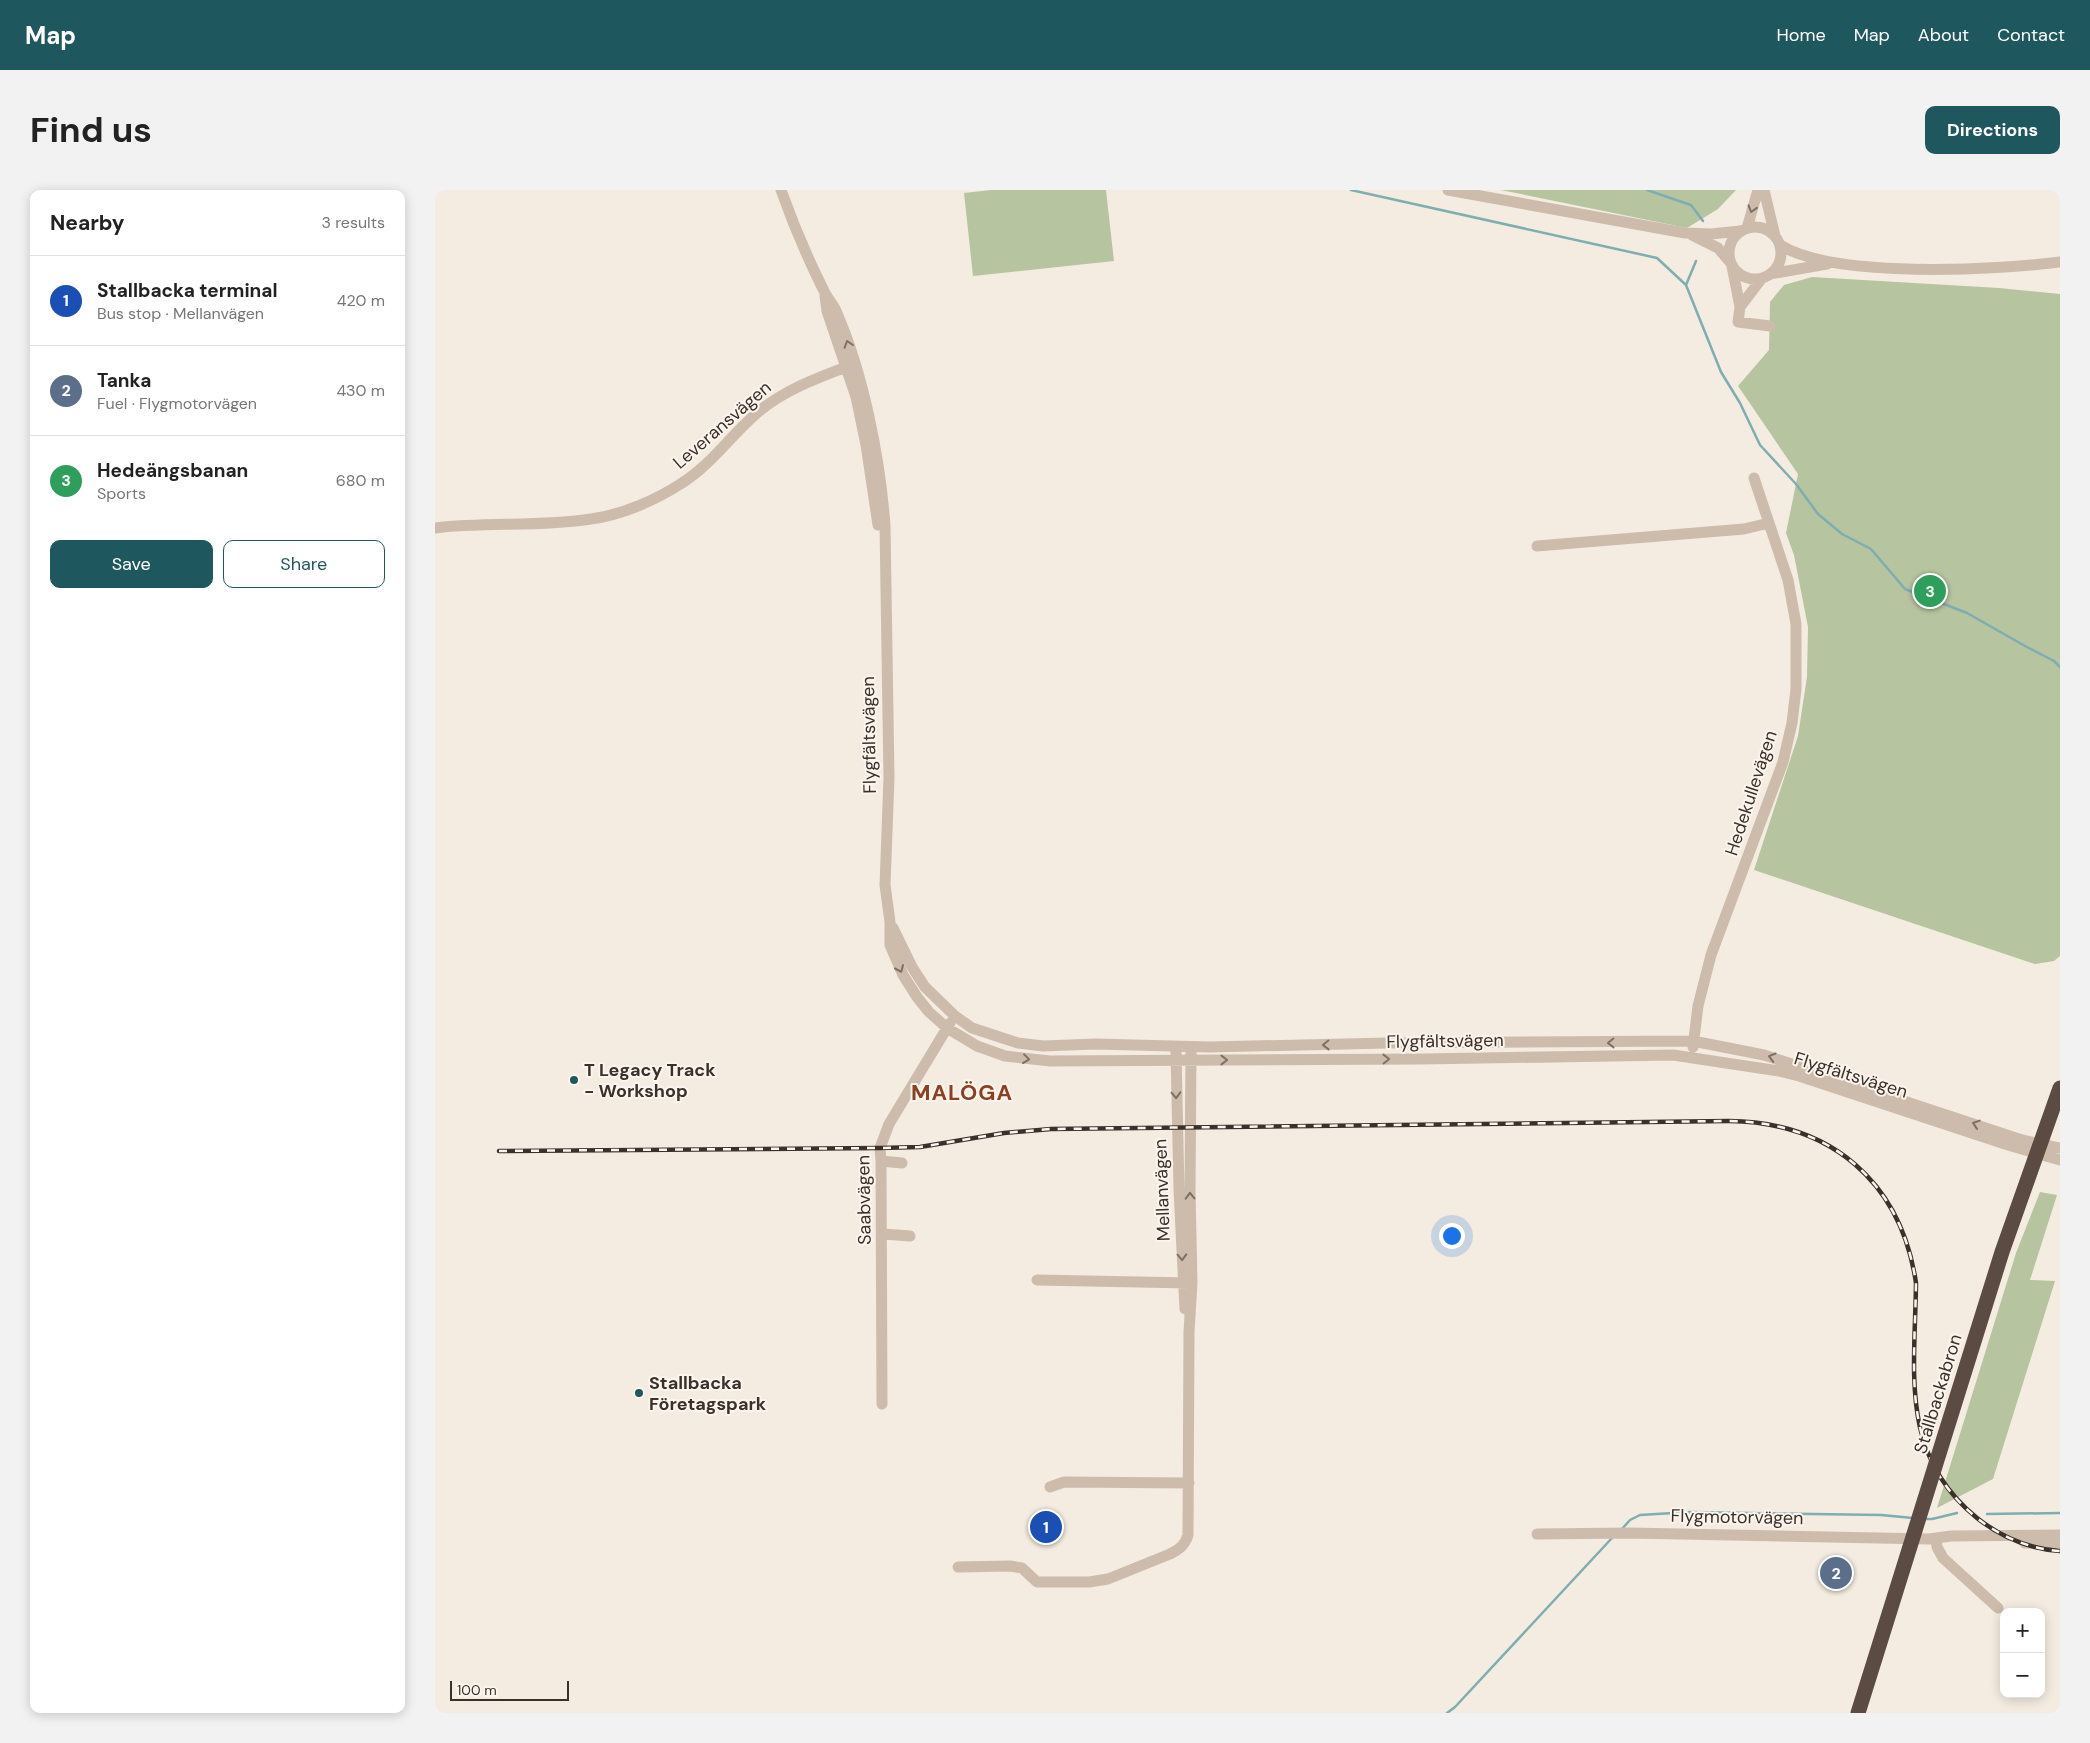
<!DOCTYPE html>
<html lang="en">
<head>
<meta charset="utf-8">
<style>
	:root { --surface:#fff; --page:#f2f2f2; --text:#222; --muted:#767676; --line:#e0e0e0; --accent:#1f575e }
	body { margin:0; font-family:"DM Sans",sans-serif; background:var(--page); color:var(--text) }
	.controls { position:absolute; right:15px; bottom:15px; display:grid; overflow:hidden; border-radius:10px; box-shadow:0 2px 12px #0003 }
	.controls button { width:45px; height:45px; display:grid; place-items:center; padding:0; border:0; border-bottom:1px solid var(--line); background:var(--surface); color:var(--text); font:25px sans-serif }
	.scale { position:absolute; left:15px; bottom:12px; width:119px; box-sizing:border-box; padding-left:5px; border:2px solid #3b312b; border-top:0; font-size:14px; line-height:18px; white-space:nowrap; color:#3b312b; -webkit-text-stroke:4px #fbf5ee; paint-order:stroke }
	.you { position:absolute; left:1016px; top:1045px; width:18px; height:18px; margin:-12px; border:4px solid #fff; border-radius:50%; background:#1a73e8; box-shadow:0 0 0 8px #1a73e833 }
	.badge { display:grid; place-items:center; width:32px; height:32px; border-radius:50%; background:var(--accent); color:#fff; font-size:16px; font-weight:700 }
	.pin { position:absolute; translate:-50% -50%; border:2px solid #fff; box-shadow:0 1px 5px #0006 }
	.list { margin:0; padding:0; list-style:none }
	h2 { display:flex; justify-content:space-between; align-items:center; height:65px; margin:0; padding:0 20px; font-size:21px }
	h2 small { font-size:16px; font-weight:400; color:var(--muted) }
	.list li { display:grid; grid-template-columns:32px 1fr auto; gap:15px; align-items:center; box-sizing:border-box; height:90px; padding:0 20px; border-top:1px solid var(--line) }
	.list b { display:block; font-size:19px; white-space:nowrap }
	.list p { margin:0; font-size:16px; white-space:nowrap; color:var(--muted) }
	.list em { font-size:16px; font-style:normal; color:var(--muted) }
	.actions { display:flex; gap:10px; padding:15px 20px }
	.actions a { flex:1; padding:11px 0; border:1px solid var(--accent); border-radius:10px; text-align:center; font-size:18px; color:var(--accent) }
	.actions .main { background:var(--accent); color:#fff }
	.map { position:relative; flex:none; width:1625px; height:1523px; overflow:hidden; border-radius:10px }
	header { display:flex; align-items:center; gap:30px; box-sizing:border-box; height:70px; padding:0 25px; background:var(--accent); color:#fff }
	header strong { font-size:24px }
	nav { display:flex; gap:28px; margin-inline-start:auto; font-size:18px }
	.intro { display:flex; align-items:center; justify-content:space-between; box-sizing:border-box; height:120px; padding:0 30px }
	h1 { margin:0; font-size:35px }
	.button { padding:12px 22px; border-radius:10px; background:var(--accent); color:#fff; font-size:18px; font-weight:700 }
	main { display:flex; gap:30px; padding:0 30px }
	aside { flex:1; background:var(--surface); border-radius:10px; box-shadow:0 2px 12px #0003 }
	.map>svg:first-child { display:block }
	.green { fill:#b6c49f }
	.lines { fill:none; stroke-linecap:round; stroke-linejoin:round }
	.stream { stroke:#7eadb2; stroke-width:2.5 }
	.minor { stroke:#cdbcac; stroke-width:11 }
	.rail-casing { stroke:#3b312b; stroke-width:4.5 }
	.rail { stroke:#fbf5ee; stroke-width:2.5; stroke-dasharray:8; stroke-linecap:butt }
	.highway-bridge { stroke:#5c4b42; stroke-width:15 }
	.oneway { stroke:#7d7065 }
	.poi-dot { fill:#1f575e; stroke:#fbf5ee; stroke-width:2 }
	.labels { text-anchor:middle; stroke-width:4; stroke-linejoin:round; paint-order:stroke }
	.street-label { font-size:18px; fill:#3b312b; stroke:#fbf5ee }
	.poi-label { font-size:18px; font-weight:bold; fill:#3b312b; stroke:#fbf5ee; text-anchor:start }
	.district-label { font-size:22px; font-weight:bold; letter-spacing:1px; fill:#8c4021; stroke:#fbf5ee }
</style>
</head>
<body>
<header>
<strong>Map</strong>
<nav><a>Home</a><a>Map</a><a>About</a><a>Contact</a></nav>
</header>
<div class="intro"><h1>Find us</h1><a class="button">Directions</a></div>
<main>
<aside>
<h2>Nearby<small>3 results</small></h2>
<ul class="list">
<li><span class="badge" style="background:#1a4fb4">1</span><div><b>Stallbacka terminal</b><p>Bus stop · Mellanvägen</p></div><em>420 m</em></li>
<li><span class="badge" style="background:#5c6f8a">2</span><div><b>Tanka</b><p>Fuel · Flygmotorvägen</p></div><em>430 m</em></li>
<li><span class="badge" style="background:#2e9e5b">3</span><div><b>Hedeängsbanan</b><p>Sports</p></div><em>680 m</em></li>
</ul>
<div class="actions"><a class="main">Save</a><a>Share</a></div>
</aside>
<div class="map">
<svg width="1625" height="1523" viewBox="0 0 1625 1523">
	<rect width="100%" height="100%" fill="#f4ece1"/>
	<path class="green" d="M556,0H671L679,71L538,86L529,3Z
		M1066,0H1301L1283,19L1252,38Z
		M1377,87L1564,98L1625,104V766L1619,771L1600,774L1319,680L1363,546L1372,487L1373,437L1359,365L1351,343L1363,284L1303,196L1334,160L1335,112L1349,95Z
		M1605,1002L1622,1005L1595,1090L1620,1091L1558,1289L1502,1318L1581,1063Z"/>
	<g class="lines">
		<path class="stream" d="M916,0L1222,68L1251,95L1286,182L1305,213L1325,255L1361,294L1383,324L1407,344L1436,359L1470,399L1532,423L1590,456L1619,471L1625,477
			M1212,0L1256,15L1268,31
			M1251,95L1261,71
			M1552,1324L1625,1323
			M1489,1329H1497L1522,1323
			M1187,1339L1195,1330L1205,1325L1255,1322L1446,1325L1478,1328
			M1012,1523L1020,1517L1177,1348"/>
		<path class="minor" d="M346,0C358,34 373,69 389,101C392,108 398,114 401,121C428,182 445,268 450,335L454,588L450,695L455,732V755L468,785L482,807L494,822L512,838L542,856L570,866L615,871L987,869L1238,865L1344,881L1364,886L1573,955L1625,970
			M1013,0L1250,43L1276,44L1305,41
			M1329,0L1340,46
			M1294 63a26 26 0 1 1 52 0a26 26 0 1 1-52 0Z
			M1312,38L1323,0
			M1257,45L1283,58L1295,72
			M1345,55C1399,89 1561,80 1625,72
			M1297,76L1305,117L1303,132L1335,136
			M1335,84L1392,74
			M390,106L392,121L421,207L431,255L443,335
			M1305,117L1327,88
			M0,338C51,332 104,337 156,329C187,325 221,310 247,293C276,275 296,245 322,223C350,199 385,187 419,174
			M1102,356L1309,339L1334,333
			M458,738L477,777L490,797L520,826L537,838L583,853L608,856L661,854L775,857L952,853L1258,851L1329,865L1587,950L1625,958
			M1258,857L1263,816L1276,765L1348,572L1357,533L1361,499V434L1353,390L1319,288
			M741,862L744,1000L750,1119
			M446,971L467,973
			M448,1044L475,1046
			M602,1090L755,1093
			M447,1214L446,971L445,958L454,934L515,833
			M615,1297L629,1292L754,1293
			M1102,1344L1195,1343L1494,1349L1516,1346L1625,1345
			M1501,1348L1502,1357L1508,1368L1563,1418
			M1590,1353H1625
			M523,1377L575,1376L587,1378L602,1392H654L673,1389L735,1364C745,1359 750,1355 753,1345L754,1142L757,1093L755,1000L756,862"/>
		<g class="rail-casing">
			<path id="rail" d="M64,961L445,958L485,957L569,943L616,939L1294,931C1396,932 1466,992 1481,1093C1480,1182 1464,1265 1542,1328C1566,1347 1595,1359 1625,1361"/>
		</g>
		<use href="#rail" class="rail"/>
		<path class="highway-bridge" d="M1423,1523L1567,1062L1625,898"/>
	</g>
	<defs><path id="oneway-chevron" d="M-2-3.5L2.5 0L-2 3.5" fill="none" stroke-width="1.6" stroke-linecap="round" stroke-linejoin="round" transform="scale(1.25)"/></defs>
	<g class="oneway">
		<use href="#oneway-chevron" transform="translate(1317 19) rotate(107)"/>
		<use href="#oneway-chevron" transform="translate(413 154) rotate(-108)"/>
		<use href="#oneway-chevron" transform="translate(465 779) rotate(66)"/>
		<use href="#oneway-chevron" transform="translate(1176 853) rotate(179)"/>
		<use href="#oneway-chevron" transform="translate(891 855) rotate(179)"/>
		<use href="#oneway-chevron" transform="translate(1337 867) rotate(-164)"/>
		<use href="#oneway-chevron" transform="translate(591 869) rotate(7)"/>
		<use href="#oneway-chevron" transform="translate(951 869) rotate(-1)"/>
		<use href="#oneway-chevron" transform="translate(789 870)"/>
		<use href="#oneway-chevron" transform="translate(741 905) rotate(88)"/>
		<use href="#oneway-chevron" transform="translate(1541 934) rotate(-162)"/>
		<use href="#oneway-chevron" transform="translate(755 1006) rotate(-91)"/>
		<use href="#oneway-chevron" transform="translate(747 1067) rotate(88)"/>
	</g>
	<g class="poi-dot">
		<circle cx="139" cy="890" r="5"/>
		<circle cx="204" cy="1203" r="5"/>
	</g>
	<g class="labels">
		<g class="street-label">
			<text transform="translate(287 235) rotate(-41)" y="6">Leveransvägen</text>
			<text transform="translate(434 545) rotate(-91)" y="6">Flygfältsvägen</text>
			<text transform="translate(1316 603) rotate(-72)" y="6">Hedekullevägen</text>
			<text transform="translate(1010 851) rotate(-1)" y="6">Flygfältsvägen</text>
			<text transform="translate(1416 885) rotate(17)" y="6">Flygfältsvägen</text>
			<text transform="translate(727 1000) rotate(-92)" y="6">Mellanvägen</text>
			<text transform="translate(429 1010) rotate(-91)" y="6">Saabvägen</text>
			<text transform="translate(1503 1204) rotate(-73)" y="6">Stallbackabron</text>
			<text transform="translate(1302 1327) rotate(1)" y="6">Flygmotorvägen</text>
		</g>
		<g class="poi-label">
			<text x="149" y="886">T Legacy Track<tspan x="149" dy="21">- Workshop</tspan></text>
			<text x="214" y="1199">Stallbacka<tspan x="214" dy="21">Företagspark</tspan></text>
		</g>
		<g class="district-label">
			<text x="527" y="910">MALÖGA</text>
		</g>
	</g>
</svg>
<div class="controls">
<button>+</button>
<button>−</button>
</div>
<div class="scale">100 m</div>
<div class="you"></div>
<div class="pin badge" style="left:611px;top:1337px;background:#1a4fb4">1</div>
<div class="pin badge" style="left:1401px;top:1383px;background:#5c6f8a">2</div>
<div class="pin badge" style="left:1495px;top:401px;background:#2e9e5b">3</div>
</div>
</main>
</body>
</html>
